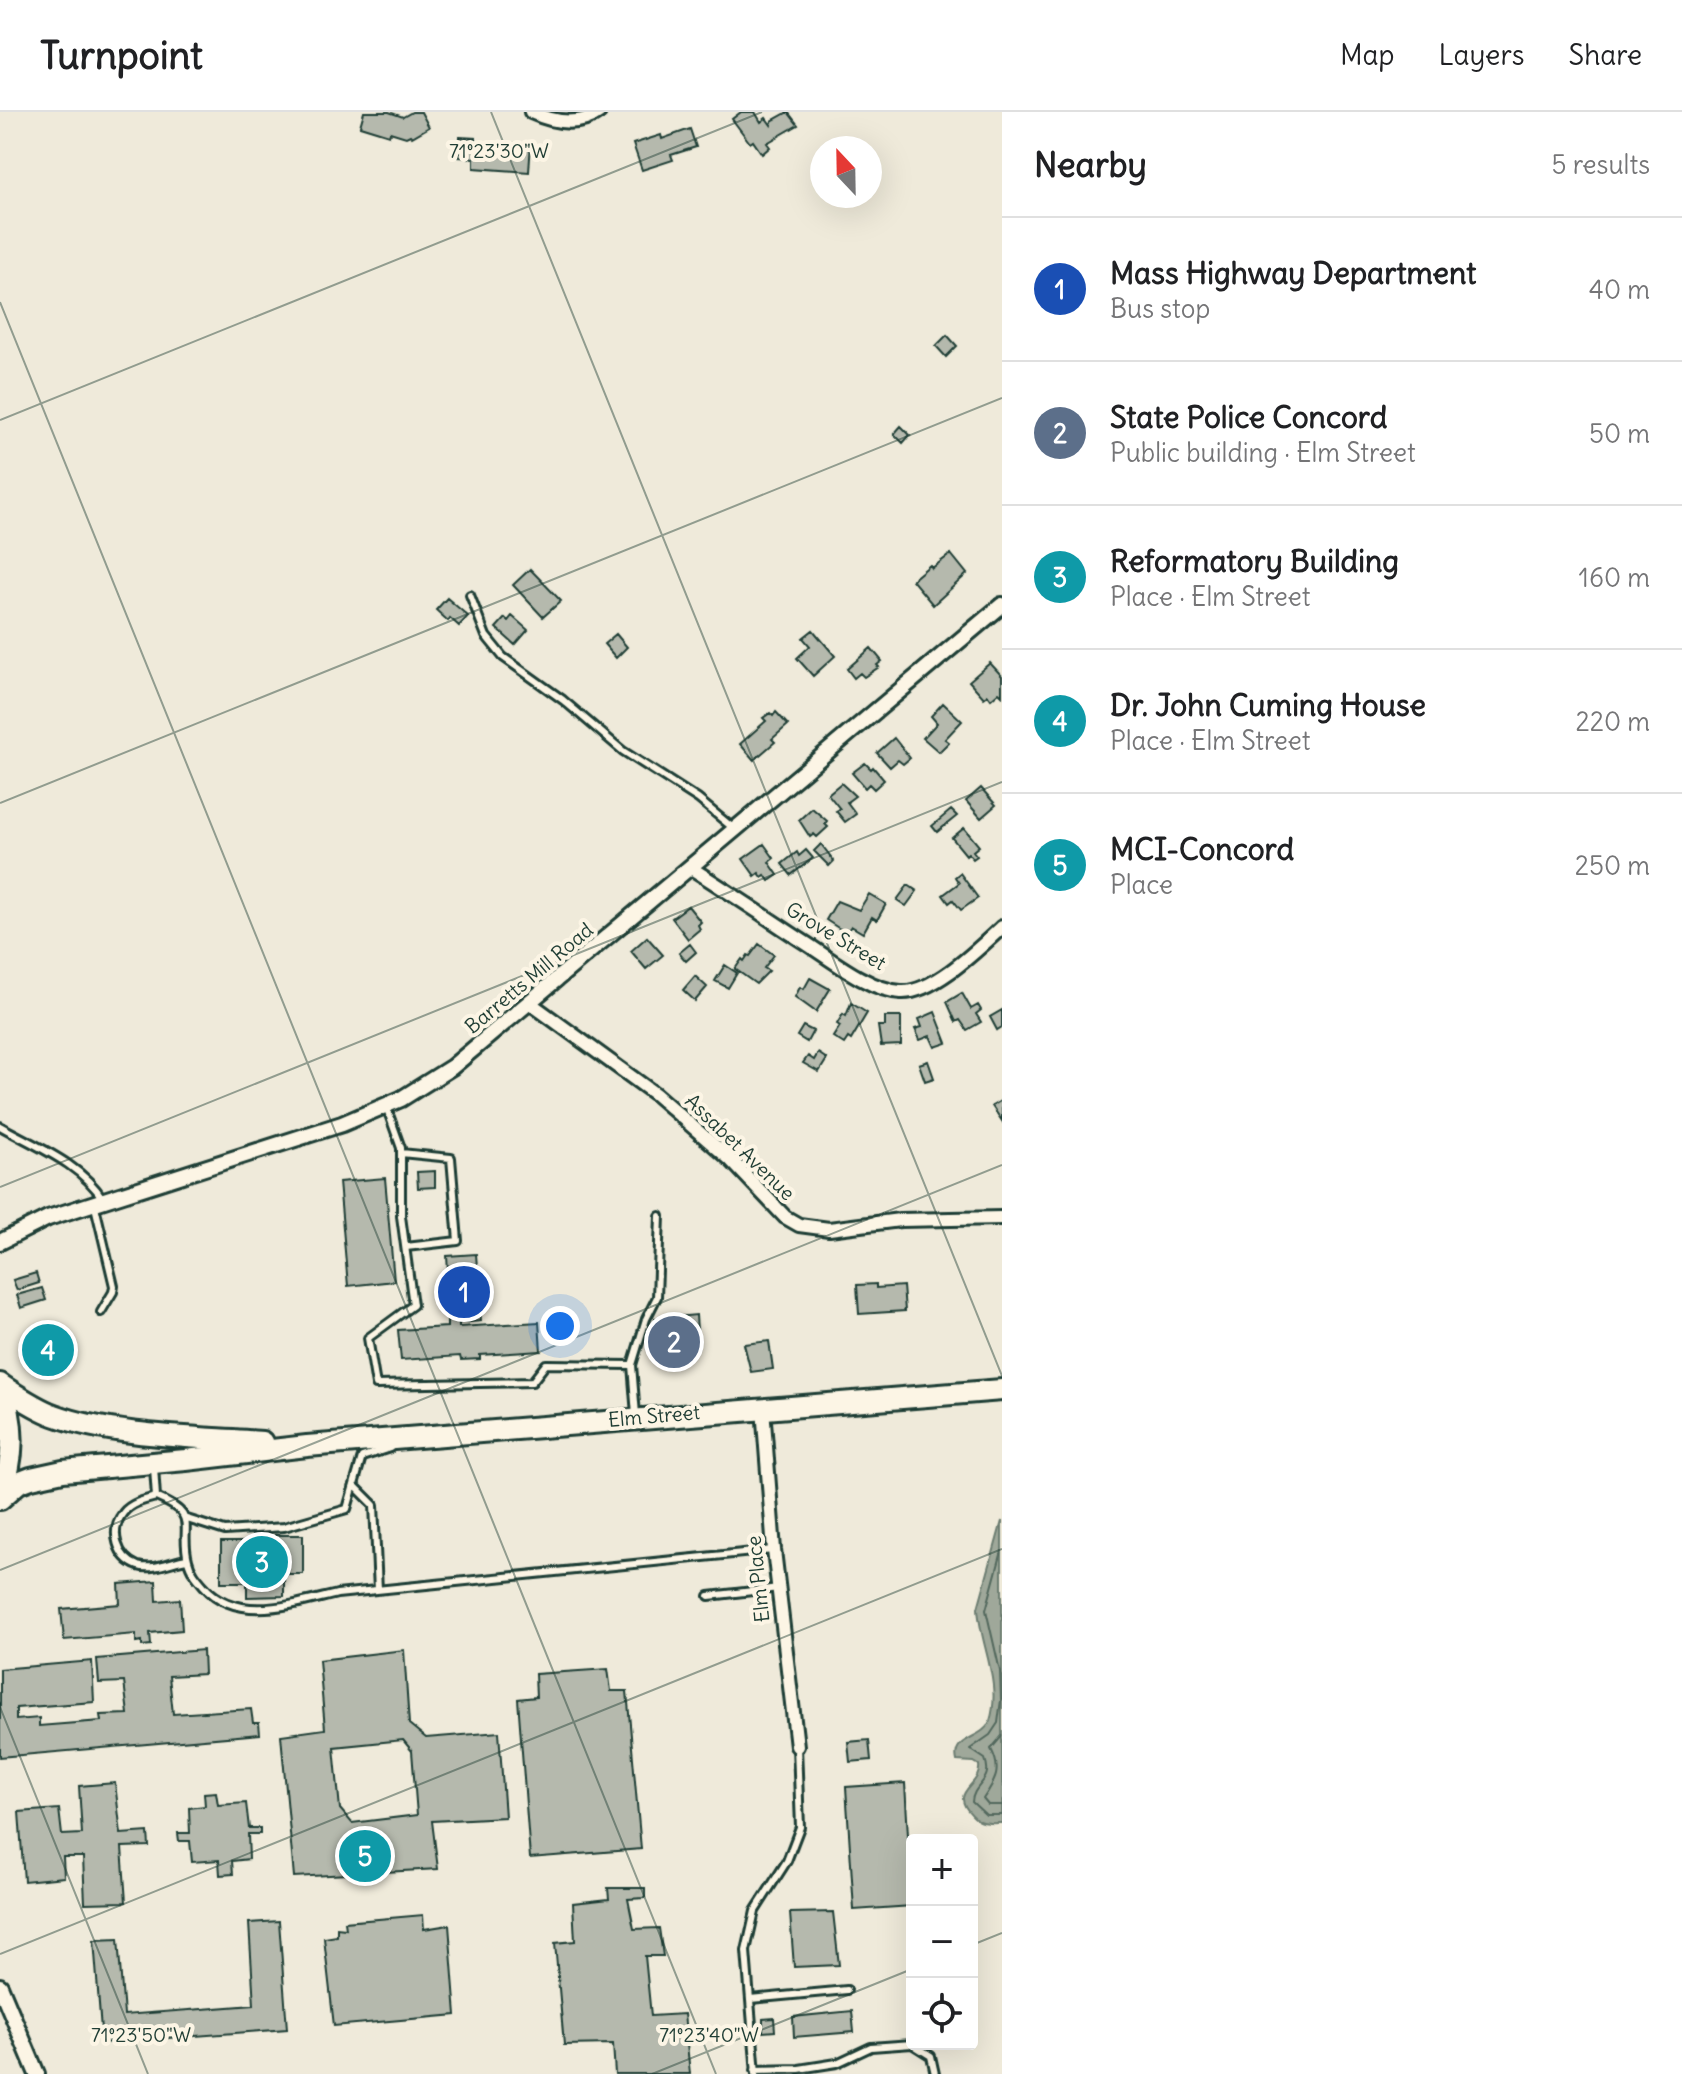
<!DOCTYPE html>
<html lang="en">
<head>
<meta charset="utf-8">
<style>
	:root { --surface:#fff; --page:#f6f6f6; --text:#202124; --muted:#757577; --line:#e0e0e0; --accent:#c8321e }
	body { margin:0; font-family:Delius,sans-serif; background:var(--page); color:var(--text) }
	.controls { position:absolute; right:24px; bottom:24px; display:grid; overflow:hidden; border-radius:8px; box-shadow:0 8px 32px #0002 }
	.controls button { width:72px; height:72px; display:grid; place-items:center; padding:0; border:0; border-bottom:2px solid var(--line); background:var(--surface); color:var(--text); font:40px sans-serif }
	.compass { position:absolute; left:810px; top:24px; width:72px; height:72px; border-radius:50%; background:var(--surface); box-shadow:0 8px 32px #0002; rotate:338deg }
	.you { position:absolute; left:560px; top:1214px; width:28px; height:28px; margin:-20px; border:6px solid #fff; border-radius:50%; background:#1a73e8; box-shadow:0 0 0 12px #1a73e833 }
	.badge { display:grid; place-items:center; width:52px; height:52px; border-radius:50%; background:var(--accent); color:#fff; font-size:26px; font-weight:700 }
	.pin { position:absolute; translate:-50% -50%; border:4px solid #fff; box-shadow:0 2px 8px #0006 }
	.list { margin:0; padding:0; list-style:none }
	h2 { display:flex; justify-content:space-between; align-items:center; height:104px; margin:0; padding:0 32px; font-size:34px }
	h2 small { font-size:26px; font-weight:400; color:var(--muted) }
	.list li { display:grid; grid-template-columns:52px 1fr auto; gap:24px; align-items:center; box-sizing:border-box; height:144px; padding:0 32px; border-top:2px solid var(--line) }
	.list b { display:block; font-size:30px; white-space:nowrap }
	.list p { margin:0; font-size:26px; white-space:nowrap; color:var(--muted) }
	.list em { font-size:26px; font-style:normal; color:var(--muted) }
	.icon { flex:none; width:44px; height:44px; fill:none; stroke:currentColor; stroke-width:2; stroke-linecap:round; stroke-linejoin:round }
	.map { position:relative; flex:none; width:1002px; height:1962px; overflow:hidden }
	header { display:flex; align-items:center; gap:48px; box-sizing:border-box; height:112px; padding:0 40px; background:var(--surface); border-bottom:2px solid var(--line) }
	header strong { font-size:38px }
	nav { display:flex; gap:44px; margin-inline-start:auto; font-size:28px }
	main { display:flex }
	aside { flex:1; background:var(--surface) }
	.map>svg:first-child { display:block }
	.water { fill:#9fa89a; stroke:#6c7d71; stroke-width:2 }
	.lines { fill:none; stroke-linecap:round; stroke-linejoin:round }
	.shore { stroke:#52685d; stroke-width:2 }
	.building { fill:#b5b9ad; stroke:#1f3d34; stroke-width:2; fill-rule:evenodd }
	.service-casing { stroke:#1f3d34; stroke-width:12 }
	.minor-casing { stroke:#1f3d34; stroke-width:18 }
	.tertiary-casing { stroke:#1f3d34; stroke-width:20 }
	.trunk-casing { stroke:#1f3d34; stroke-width:26 }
	.service { stroke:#fcf5e5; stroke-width:6 }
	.minor { stroke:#fcf5e5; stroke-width:12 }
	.tertiary { stroke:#fcf5e5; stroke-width:14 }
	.trunk { stroke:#fcf5e5; stroke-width:20 }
	.ticks { fill:none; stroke:#1f3d34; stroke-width:2; stroke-opacity:0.45 }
	.labels { text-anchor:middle; stroke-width:8; stroke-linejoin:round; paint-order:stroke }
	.street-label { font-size:20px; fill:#1f3d34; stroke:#fcf5e5 }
	.ticks-label { font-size:20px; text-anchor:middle; fill:#1f3d34; stroke:#fcf5e5; stroke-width:8; stroke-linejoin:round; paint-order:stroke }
</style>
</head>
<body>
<header>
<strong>Turnpoint</strong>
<nav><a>Map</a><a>Layers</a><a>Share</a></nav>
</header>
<main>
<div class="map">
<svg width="1002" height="1962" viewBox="0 0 1002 1962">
	<rect width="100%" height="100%" fill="#efeada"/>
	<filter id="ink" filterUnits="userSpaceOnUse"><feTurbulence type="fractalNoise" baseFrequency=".0125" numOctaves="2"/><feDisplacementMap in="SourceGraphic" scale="16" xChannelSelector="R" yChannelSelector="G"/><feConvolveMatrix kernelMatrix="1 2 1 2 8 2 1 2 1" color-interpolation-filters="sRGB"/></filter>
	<g filter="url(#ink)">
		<path class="water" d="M1002,1409V1711C990,1711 981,1713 972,1703C947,1678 982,1675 979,1653L974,1650L957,1649C951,1624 983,1628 990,1609C1002,1570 980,1533 978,1496Z"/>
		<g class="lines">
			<path class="shore" d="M1002,1439L986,1498L1000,1559L1001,1588L998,1611L990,1623L970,1637L985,1647C994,1670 973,1671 972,1690L986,1703H1002
				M1002,1624L991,1637C1002,1658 996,1668 983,1687L988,1693H1002"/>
		</g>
		<path class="building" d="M364,0H389L403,5L412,0H421L429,15L412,25L410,23L406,25L390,20L389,23L360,14Z
			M741,0H755L761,10L766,6L771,13L772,9L788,0L798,13L767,31L770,35L762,42L753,29L750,31L732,7Z
			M690,17L696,35L671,43L673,48L642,58L633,32L661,23L662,27Z
			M460,25L476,26V36L494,38V32L531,31L529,60L474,56V46L459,45Z
			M947,223L957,234L946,245L936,234Z
			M901,314L910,323L903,331L894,322Z
			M951,442L967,462L933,493L912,468L930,453L932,456Z
			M530,457L561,489L543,505L513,473Z
			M447,486L468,504L459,514L450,506L448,509L436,498Z
			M512,504L528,518L515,533L496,516L505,506L508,509Z
			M813,518L835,544L813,564L797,546L810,534L803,526Z
			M616,522L627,535L616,546L604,532Z
			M871,536L882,549L877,553L879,555L864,565L860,561L854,566L847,557Z
			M990,551L1002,564V583L999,580L991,587L988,583L984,586L969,569Z
			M943,591L962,609L945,627L949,630L939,640L923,626L937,611L931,604Z
			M776,600L788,613L772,627L775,630L754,648L740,632L766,609L763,606L770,601L773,604Z
			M894,626L910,646L903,652L898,648L890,655L877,641Z
			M865,651L871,657L873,655L884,668L874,677L869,672L865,676L852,661Z
			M841,671L855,684L847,690L856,702L845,710L836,699L840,697L828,682Z
			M981,676L996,693L981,706L966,689Z
			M812,696L827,709L825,712L828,715L817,725L814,722L810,725L799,708Z
			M951,698L957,704L937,720L932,714Z
			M964,716L979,734L973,739L977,744L973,747L968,741L966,743L952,726Z
			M764,732L774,746L769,750L778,763L769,769L765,763L762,765L759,761L755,764L743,747Z
			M821,732L834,749L829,754L814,739Z
			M806,738L813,746L791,763L782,752L797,740L799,744Z
			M960,761L978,786L961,798L953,788L949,791L943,783L959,771L955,765Z
			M908,773L917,779L906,794L897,788Z
			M869,782L886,792L877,808L872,805L863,821L851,814L846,821L826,808L837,789L859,798Z
			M688,794L701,810L698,813L700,817L688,827L672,806Z
			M647,825L663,843L646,857L631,839Z
			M690,832L696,840L686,849L679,841Z
			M759,832L774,843L764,856L769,859L756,872L735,857L742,847L744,849L748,843L750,844Z
			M725,853L737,861L728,876L715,869Z
			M695,864L707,875L695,889L683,878Z
			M810,866L830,877L816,900L795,885L800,875L804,877Z
			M962,881L971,897L978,893L981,898L976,902L981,910L967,918L960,908L956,910L947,890Z
			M851,891L867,901L851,928L848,926L844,932L833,925L840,914L837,912L843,902L846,904Z
			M1002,898V915L997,918L990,905Z
			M935,900L947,931L935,935L930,924L920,928L915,917L922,915L919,907Z
			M885,905H901V933L881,934L878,914H885Z
			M803,914L813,919L807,930L797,924Z
			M818,941L827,947L819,960L803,951L808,944L814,948Z
			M928,949L934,966L925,969L919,952Z
			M1002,988V1009L992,994Z
			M435,1059V1075L418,1076L417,1060Z
			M385,1066L394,1169L348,1174L339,1070Z
			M476,1142L481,1209L459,1211V1215L539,1210L541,1239L480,1243V1247L461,1248L460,1244L401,1248L398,1218L447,1215V1204L451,1203L447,1144Z
			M36,1161L39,1171L17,1178L13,1168Z
			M876,1172V1176L903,1174L905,1199L859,1202L857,1173Z
			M42,1176L46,1188L21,1196L17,1183Z
			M696,1203L698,1235L658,1239L655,1207Z
			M55,1217L63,1245L29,1255L25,1241L45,1235L41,1221Z
			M769,1229L773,1257L751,1260L744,1232Z
			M275,1423H303V1462H284V1484L247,1485V1470H221V1430H245V1437H275Z
			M156,1469L157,1489L180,1487L182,1518L150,1521L151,1533L142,1534V1529L136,1530V1522L64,1528L61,1497L120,1492L119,1472Z
			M203,1538L204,1562L169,1564L173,1602L251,1597L253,1611H259L260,1622L0,1645V1557L92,1549L94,1590L16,1596V1608L39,1606V1614L101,1609L100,1603L128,1602L124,1570L99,1571L97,1547Z
			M404,1538L409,1612L426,1626L499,1620L505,1705L432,1709L438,1757L294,1765L281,1623L325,1617L319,1548ZM403,1628L412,1639L417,1703L352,1711L340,1697L334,1635Z
			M608,1557L611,1579H627L641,1737L530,1746L518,1587L536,1585L535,1562Z
			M869,1628L871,1648L850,1650L848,1630Z
			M115,1671L121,1722L148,1720L149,1734L122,1735L126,1790L85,1791L83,1745H63L64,1765L24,1769L19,1700L59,1697L62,1723L82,1722L79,1674Z
			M905,1671L912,1794L854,1798L846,1675Z
			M216,1680L218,1693L246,1691L249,1716H260V1722H248L249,1747L232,1749L233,1762L220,1763L219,1748L192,1750L190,1729H179L178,1721H190L189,1696L205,1694L204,1681Z
			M608,1776H645V1786L628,1787L634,1817L659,1816L663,1844H645L651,1904L684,1902L690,1962H615L613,1932L564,1933L555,1831L575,1829L573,1791L609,1787Z
			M833,1800L839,1853L794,1855L790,1801Z
			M423,1803L424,1817L449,1813L456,1903L334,1914L324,1826L337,1824V1816L346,1817L345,1810Z
			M279,1809L287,1917L102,1931L94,1828L118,1827L124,1903L254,1893L249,1811Z
			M852,1899L854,1920L794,1925L793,1905Z
			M774,1906L775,1919L763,1920V1907Z"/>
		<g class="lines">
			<g class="service-casing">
				<path id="service" d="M470,483L486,524L503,545L563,588L623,639L698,687L733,716
					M386,994L401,1036V1104L413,1193L368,1226L376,1273L532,1270L546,1252L632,1253L636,1303
					M0,1014C37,1035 80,1051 103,1087
					M401,1041L451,1046L458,1129L406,1135
					M94,1090L114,1174L113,1180L101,1200
					M632,1253L646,1207L657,1185L660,1104
					M154,1355L156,1385C201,1404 179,1413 188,1448C190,1458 197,1466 204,1474C237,1512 294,1492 337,1482L773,1438
					M354,1373L374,1393L378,1478
					M156,1385C144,1388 131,1391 123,1401C109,1419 117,1446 138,1454C153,1459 172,1449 187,1447
					M187,1407L225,1419L284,1415L347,1397L362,1345L390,1336
					M709,1484L779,1476
					M750,1887L847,1878
					M755,1958L799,1957L837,1951L871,1935L912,1932L931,1944L935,1962
					M756,1962L746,1839L755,1799L787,1749L800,1715L797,1634"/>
			</g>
			<g class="minor-casing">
				<path id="minor" d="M531,0C553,10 579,15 599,0
					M691,756C729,780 766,805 804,830C831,847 868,878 901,880C933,882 979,836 1002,815
					M530,891L655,982L731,1048L785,1105L799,1113L829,1117L900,1108L1002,1106
					M763,1296L774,1438L797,1634"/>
			</g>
			<g class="tertiary-casing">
				<path id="tertiary" d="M0,1130L48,1106L342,1012L401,987L452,955L1002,493
					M0,1874L37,1962"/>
			</g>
			<g class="trunk-casing">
				<path id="trunk" d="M0,1272C16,1312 15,1346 0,1386
					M1,1273C18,1284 35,1296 54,1303C114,1325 199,1325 262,1330
					M0,1387L18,1371L31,1366L63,1359L186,1348L307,1334L1002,1278"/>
			</g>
			<use href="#service" class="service"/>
			<use href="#minor" class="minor"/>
			<use href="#tertiary" class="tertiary"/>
			<use href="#trunk" class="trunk"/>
		</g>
	</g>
	<path class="ticks" d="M491,0L1002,1264M0,190L716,1962M0,308L762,0M0,691L1002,286M0,1075L1002,670M0,1458L1002,1053M0,1595L148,1962M972,1833L1002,1821M0,1842L1002,1437M652,1962L912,1857"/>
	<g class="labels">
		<g class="street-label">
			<text transform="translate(836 824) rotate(31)" y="7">Grove Street</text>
			<text transform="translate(529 866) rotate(-40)" y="7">Barretts Mill Road</text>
			<text transform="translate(740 1035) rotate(44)" y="7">Assabet Avenue</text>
			<text transform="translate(654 1304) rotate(-5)" y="7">Elm Street</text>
			<text transform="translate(758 1467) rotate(-96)" y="7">Elm Place</text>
		</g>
	</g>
	<g class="ticks-label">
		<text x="499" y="46">71°23'30"W</text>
		<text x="141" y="1930">71°23'50"W</text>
		<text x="709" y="1930">71°23'40"W</text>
	</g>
</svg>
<div class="controls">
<button>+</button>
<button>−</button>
<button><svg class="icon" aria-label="locate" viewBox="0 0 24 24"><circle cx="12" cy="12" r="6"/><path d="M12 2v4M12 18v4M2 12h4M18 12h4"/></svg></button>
</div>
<svg class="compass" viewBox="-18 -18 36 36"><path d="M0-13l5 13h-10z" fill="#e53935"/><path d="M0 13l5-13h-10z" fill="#757577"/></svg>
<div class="you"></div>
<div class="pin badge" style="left:464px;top:1180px;background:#1a4fb4">1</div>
<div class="pin badge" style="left:674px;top:1230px;background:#5c6f8a">2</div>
<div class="pin badge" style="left:262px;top:1450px;background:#0f9aa8">3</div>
<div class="pin badge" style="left:48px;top:1238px;background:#0f9aa8">4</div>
<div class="pin badge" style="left:365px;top:1744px;background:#0f9aa8">5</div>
</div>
<aside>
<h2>Nearby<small>5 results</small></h2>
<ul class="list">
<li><span class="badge" style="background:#1a4fb4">1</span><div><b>Mass Highway Department</b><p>Bus stop</p></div><em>40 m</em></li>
<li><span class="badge" style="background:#5c6f8a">2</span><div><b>State Police Concord</b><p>Public building · Elm Street</p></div><em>50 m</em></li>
<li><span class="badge" style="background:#0f9aa8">3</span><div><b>Reformatory Building</b><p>Place · Elm Street</p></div><em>160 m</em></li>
<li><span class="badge" style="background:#0f9aa8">4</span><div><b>Dr. John Cuming House</b><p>Place · Elm Street</p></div><em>220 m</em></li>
<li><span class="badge" style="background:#0f9aa8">5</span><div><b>MCI-Concord</b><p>Place</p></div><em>250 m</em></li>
</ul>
</aside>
</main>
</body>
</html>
